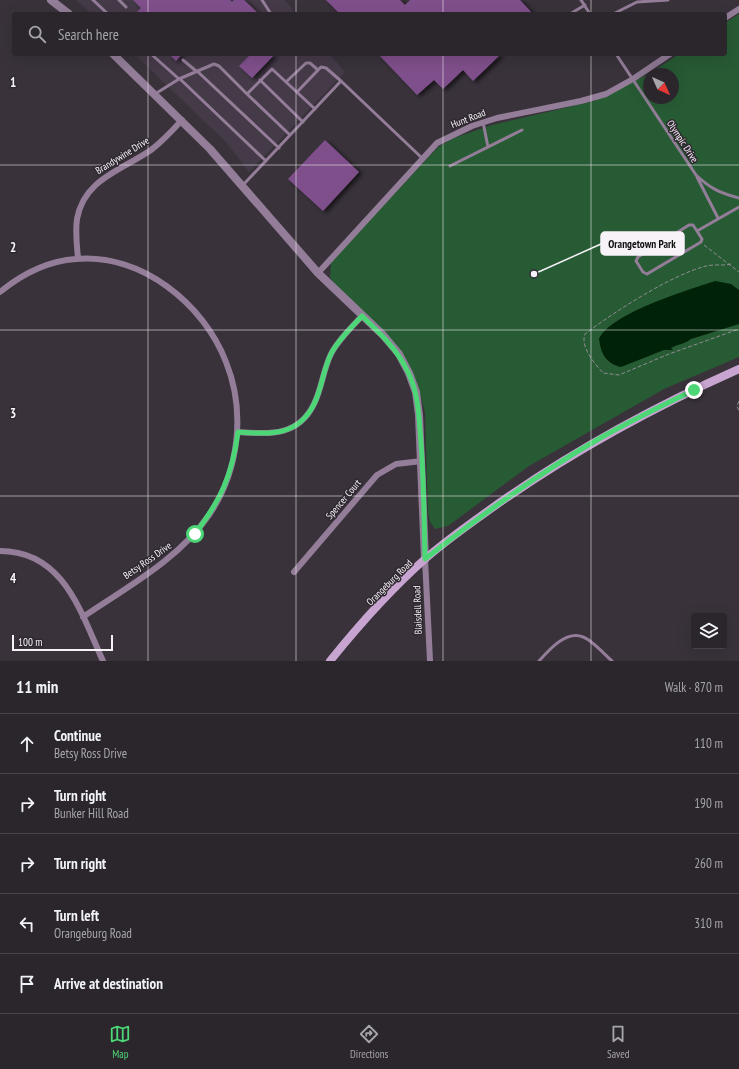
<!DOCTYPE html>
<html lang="en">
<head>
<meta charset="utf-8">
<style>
	:root { --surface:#2b262c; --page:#332e34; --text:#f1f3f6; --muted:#a6a5a9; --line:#474348; --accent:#4cd676 }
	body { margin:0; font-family:"PT Sans Narrow",sans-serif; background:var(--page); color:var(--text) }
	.controls { position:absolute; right:12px; bottom:12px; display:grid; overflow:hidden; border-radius:4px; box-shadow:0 4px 16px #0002 }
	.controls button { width:36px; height:36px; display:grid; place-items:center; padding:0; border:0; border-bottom:1px solid var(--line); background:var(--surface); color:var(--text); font:20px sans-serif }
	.compass { position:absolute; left:643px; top:68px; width:36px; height:36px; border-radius:50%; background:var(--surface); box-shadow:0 4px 16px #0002; rotate:135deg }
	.scale { position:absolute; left:12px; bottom:10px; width:101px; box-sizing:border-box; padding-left:4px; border:2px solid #f7f2f8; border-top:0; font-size:11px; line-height:14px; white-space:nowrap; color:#f7f2f8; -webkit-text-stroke:3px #2f2831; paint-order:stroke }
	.stop { position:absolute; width:12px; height:12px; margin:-9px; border:3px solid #4cd676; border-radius:50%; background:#fff }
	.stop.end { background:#4cd676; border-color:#fff; box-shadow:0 1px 4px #0008 }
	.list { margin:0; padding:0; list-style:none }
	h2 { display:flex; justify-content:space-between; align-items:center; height:52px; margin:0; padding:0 16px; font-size:17px }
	h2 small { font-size:13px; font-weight:400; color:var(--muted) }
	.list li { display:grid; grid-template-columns:26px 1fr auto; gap:12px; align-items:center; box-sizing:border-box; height:60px; padding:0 16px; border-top:1px solid var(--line) }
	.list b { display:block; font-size:15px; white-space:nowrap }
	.list p { margin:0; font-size:13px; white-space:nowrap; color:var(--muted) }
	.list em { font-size:13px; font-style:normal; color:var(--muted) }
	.icon { flex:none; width:22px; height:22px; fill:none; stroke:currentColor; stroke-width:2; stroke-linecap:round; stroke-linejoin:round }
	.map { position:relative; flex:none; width:739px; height:661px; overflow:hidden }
	.search { position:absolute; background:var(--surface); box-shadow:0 4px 16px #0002; left:12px; right:12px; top:12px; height:44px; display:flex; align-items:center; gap:10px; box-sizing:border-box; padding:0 14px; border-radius:4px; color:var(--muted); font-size:15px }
	.sheet { height:352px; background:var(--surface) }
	nav { display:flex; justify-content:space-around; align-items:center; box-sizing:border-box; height:56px; border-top:1px solid var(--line); background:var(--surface); font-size:11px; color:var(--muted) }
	nav a { display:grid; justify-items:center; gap:2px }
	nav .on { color:var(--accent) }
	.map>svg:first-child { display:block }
	.built { fill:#453a48 }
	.green { fill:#275b34 }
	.water { fill:#002208 }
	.building { fill:#7f4f8b; filter:url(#shadow) }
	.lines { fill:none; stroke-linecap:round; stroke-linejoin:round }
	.path { stroke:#918b93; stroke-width:1; stroke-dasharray:4 2; stroke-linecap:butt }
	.service { stroke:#937d98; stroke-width:3 }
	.minor { stroke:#937d98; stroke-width:6 }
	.tertiary { stroke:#937d98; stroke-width:8 }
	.secondary { stroke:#c8a4d1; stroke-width:8 }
	.route { stroke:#4cd676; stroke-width:5 }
	.grid { fill:none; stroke:#f7f2f8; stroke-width:1; stroke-opacity:0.55 }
	.labels { text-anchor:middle; stroke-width:3; stroke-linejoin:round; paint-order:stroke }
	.street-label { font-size:10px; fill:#f7f2f8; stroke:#2f2831 }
	.grid-label { font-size:13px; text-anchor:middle; font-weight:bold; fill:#f7f2f8; stroke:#2f2831; stroke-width:3; stroke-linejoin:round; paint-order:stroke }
	.leader { fill:none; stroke:#f7f2f8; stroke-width:1.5 }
	.callout-dot { fill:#f7f2f8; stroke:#2f2831; stroke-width:1.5 }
	.callout { fill:#f7f2f8; stroke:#f7f2f8; stroke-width:1.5 }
	.callout-label { font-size:11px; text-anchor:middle; font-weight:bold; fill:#111 }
</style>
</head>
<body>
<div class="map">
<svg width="739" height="661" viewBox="0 0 739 661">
	<defs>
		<filter id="shadow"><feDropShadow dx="3.5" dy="2" stdDeviation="2" flood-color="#0009"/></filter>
	</defs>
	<rect width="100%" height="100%" fill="#39323b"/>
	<path class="built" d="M76,0H285L296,14H92Z
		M134,54H329L345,72L249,172L226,142Z"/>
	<path class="green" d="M739,14V357L664,389L529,466L448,526L435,529L430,522L428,513L425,413L418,386L404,355L334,284L330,277L331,262L438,147L454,138L492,125L594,101L649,74V98H673V74H649L679,54H725V23Z"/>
	<path class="water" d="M715,281L731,284L739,290V324L691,339C685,344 678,344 671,348L673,350H664L621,367C605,363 601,353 599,339C611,313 688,290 715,281Z"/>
	<path class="building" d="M133,0H230L232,2L234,0H244L259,14H135L141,8Z
		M326,0H400L405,5L410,0H520L533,14H340Z
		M169,54H182L176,61Z
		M247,54H275L252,78L239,66L249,56Z
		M378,54H501L473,81L463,70L443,89L434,80L417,95Z
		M325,140L359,172L323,211L288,179Z"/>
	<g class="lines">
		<path class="path" d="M704,245L739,272
			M731,264C723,266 714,264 706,266C671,275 614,312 585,334C580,347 595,364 603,373L619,375L669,354L739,329
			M739,401L737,406L739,411"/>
		<path class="service" d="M93,0L108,14
			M119,0L126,7
			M262,0L271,14
			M581,0L590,14
			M570,14L585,5
			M613,14L637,2L668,0
			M151,54L179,79
			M616,54L696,175C711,189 720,193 739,198
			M183,60L196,71
			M197,71L279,148
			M180,79L266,161
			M260,80L303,122
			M286,82L306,63H310L318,70
			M297,92L321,67L326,68L341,81
			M155,94L179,79L214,64L219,66L247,94L272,69L315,109
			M247,94L290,135
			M483,122L488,147
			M450,166L522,130
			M697,177L718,218
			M243,185L341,81L422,158
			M697,231L693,225H689L638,257L636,261L643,272L647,274L701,242L702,239L697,231L739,207
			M539,661C549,650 566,630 583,637C592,640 605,655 612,661"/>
		<path class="minor" d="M725,18L739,9
			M78,259C77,245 75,232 77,219C84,179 122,170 151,150C163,141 172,131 182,120
			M318,273L437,143L472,126L497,118L581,101L606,94L633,79L670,54
			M0,292C22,274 48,261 76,259C141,253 204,304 226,362C246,412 239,471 209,515C178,560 127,587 83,617
			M237,432C269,434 298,437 314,404C322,388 323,370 331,354C338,340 351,328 362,316
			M0,551C64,551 81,613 103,661
			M425,559L430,661
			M294,572L377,475L396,464L422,461"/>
		<path class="tertiary" d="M51,0L69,14
			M113,54L210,149L318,273L383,335L399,354L409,373L416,392L419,415L425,559"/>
		<path class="secondary" d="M330,661C359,625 390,590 425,559C443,543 464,528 485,513C564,456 649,409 739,369"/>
	</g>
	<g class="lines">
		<path class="route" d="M195,534C221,499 232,476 238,432C269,434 298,437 314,404C322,388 323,370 331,354C338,340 351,328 362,316C380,333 397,349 408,372C419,394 419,419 421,443C424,482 424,520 425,559C480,516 536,475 597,440C628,422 661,406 694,390"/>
	</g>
	<path class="grid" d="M148,0V14M296,0V14M443,0V14M591,0V14M148,54V661M296,54V661M443,54V661M591,54V661M0,165H739M0,330H739M0,496H739"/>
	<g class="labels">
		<g class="street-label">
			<text transform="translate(468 118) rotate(-21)" y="4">Hunt Road</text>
			<text transform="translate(683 141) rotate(57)" y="4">Olympic Drive</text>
			<text transform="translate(122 155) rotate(-32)" y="4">Brandywine Drive</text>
			<text transform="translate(343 499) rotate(-50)" y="4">Spencer Court</text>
			<text transform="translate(147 560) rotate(-35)" y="4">Betsy Ross Drive</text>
			<text transform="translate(389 582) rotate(-45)" y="4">Orangeburg Road</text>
			<text transform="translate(417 610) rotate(-92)" y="4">Blaisdell Road</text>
		</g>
	</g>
	<g class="grid-label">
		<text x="13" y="87">1</text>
		<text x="13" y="252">2</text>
		<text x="13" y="418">3</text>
		<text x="13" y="583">4</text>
	</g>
	<path class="leader" d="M534 274L601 244"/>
	<circle class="callout-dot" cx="534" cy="274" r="4"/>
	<rect class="callout" x="601" y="232" width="83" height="23" rx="4"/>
	<g class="callout-label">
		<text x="642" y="248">Orangetown Park</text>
	</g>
</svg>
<div class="controls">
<button><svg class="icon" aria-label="layers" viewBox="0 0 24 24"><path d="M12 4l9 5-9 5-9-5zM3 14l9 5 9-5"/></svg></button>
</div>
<svg class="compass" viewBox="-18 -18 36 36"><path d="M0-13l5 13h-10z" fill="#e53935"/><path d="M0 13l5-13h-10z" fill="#a6a5a9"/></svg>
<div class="scale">100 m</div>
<div class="stop" style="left:195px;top:534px"></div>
<div class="stop end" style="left:694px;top:390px"></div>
<div class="search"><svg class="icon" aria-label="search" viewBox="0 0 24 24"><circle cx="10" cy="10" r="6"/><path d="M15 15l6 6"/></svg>Search here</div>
</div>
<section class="sheet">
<h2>11 min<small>Walk · 870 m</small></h2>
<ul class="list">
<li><svg class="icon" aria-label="ahead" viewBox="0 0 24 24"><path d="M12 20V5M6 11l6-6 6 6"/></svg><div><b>Continue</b><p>Betsy Ross Drive</p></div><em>110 m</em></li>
<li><svg class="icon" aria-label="right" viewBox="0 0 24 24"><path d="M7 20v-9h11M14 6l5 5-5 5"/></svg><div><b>Turn right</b><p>Bunker Hill Road</p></div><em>190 m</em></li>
<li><svg class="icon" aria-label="right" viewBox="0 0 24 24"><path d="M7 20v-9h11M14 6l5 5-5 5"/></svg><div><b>Turn right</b></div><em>260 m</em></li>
<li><svg class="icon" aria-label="left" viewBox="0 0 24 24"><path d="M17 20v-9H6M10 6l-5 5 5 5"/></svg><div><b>Turn left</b><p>Orangeburg Road</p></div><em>310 m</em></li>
<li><svg class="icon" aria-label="arrive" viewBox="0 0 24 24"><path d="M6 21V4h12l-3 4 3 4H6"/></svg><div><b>Arrive at destination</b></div></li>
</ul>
</section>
<nav>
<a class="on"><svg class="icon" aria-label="map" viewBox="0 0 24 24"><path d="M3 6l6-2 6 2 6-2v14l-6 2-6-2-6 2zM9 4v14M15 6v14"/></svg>Map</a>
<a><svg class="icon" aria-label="directions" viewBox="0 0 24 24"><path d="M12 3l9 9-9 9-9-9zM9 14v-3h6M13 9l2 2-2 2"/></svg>Directions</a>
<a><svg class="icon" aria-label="saved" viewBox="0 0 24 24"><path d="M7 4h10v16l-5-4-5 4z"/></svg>Saved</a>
</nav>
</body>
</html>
